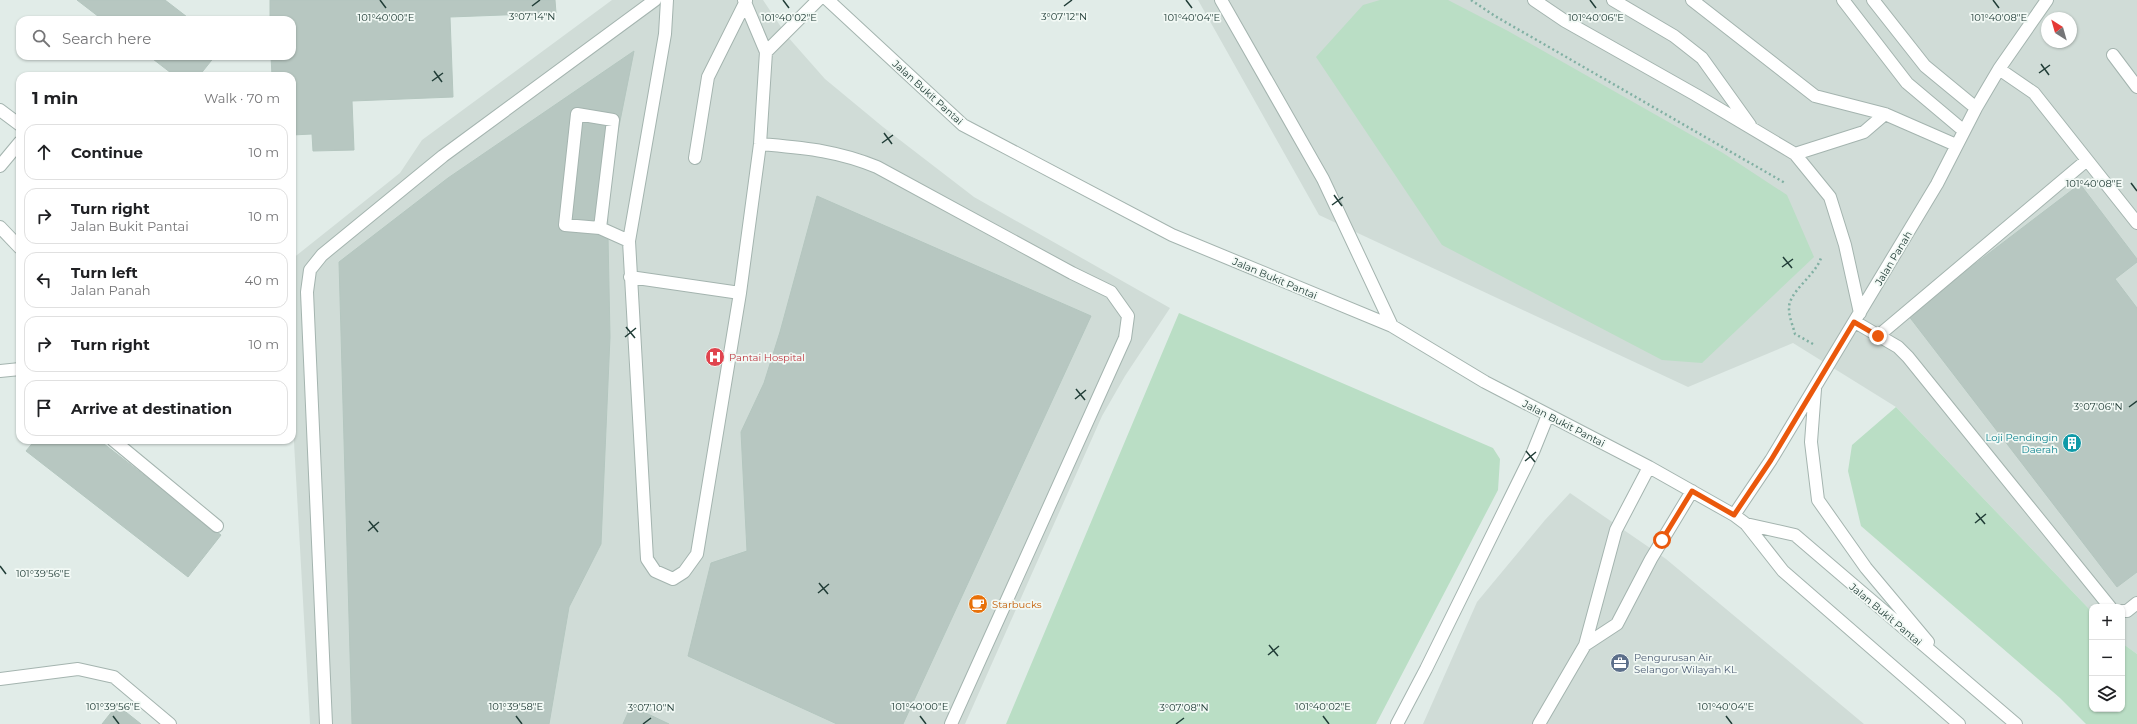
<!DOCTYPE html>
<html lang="en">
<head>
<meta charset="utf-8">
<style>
	:root { --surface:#fff; --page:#f6f6f6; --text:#202124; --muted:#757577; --line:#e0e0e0 }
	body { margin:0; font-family:Montserrat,sans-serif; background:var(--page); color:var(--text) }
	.controls { position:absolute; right:12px; bottom:12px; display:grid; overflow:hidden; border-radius:8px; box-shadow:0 1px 3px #0004 }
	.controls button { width:36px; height:36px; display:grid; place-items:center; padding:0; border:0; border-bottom:1px solid var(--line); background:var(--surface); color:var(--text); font:20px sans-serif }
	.compass { position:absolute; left:2041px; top:12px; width:36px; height:36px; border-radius:50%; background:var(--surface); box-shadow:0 1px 3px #0004; rotate:323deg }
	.stop { position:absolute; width:12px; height:12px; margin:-9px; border:3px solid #ea580c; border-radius:50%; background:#fff }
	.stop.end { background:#ea580c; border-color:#fff; box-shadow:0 1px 4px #0008 }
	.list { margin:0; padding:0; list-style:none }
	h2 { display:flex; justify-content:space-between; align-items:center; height:52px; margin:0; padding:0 16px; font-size:17px }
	h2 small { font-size:13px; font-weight:400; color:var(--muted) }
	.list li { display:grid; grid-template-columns:26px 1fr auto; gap:12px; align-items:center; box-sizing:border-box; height:56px; margin:0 8px 8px; padding:0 8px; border:1px solid var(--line); border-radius:12px }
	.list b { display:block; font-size:15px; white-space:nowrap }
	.list p { margin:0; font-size:13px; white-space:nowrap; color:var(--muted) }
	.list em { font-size:13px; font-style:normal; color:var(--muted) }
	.icon { flex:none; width:22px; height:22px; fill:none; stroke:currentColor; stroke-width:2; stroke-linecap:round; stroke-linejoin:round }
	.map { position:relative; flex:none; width:2137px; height:724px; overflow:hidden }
	.search { position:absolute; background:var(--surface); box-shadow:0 1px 3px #0004; left:16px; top:16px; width:280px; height:44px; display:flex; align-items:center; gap:10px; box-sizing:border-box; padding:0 14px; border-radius:12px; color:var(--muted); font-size:15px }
	.panel { position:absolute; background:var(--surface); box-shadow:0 1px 3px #0004; left:16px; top:72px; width:280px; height:372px; border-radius:12px }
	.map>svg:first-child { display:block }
	.built { fill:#d0dcd7; fill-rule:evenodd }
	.green { fill:#badec5 }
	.building { fill:#b7c7c1; stroke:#b4c6bf }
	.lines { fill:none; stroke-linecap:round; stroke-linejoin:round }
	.minor-casing { stroke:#a4b4af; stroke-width:14 }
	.path { stroke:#81b0a3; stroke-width:2.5; stroke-dasharray:2 3; stroke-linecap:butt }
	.minor { stroke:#fff; stroke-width:12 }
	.route { stroke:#ea580c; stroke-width:5 }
	.ticks { fill:none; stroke:#213d37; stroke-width:1.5 }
	.labels { text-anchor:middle; stroke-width:3.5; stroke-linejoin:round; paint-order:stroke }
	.street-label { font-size:10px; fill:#213d37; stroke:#f2f9f5 }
	.health-label { font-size:10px; fill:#be3a42; stroke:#f2f9f5; text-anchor:start }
	.culture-label { font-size:10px; fill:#0d838f; stroke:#f2f9f5; text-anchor:end }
	.food-label { font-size:10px; fill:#c56008; stroke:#f2f9f5; text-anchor:start }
	.service-label { font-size:10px; fill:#4e5e75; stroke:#f2f9f5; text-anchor:start }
	.ticks-label { font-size:10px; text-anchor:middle; fill:#213d37; stroke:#f2f9f5; stroke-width:3.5; stroke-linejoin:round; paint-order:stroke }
</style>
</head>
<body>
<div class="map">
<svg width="2137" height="724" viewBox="0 0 2137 724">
	<rect width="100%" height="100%" fill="#e1ece8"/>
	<path class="built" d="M612,0H763L787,36L825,79L883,127L974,197L1170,308L1125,376L1102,416L965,724H310L292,407V259L400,173L422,140Z
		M1198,0H2137V654L2122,643V607H2092V612L1896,407L1793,343L1688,387L1319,215ZM2047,18H2071V42H2047Z
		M1570,493L1666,559L1864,724H1423L1477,602L1545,520Z"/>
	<path class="green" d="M1380,0H1448L1508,31L1723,153L1787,195L1814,257L1702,363L1662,360L1442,245L1316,57L1363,5Z
		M1179,313L1493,448L1500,459L1498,490L1376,724H1006Z
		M1896,407L2092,612V709H2122V643L2137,654V724H2086L2060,698L1861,526L1848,471L1852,445Z"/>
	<path class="building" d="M77,0H165L191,20H103Z
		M270,0H555L556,13L450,17L453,97L352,101L354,150L313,151L312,134L292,135V76H272L271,56H292V20H270Z
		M634,51L607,186L610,337L601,544L569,607L549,724H352L339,262L448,178Z
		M149,56H215L199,76H175Z
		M2080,184L2137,259V262L2115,279L2137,308V572L2117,587L1908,315Z
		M817,196L1091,316L903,724H837L688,656L711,563L747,551L741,432L764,383L780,332Z
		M35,440H99L221,535L188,577L26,451Z
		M117,705L141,724H102Z
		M631,706L669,724H623Z"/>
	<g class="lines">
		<g class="minor-casing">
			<path id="minor" d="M667,0L665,34L629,241L647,559L655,571L673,579L684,572L697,554L740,293L760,144L766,52L818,0
				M744,0L766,52
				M828,0L963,125L1172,235L1392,326L1485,382L1649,467L1734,515L1746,524L1783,571L1959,724
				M1221,0L1323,179L1392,326
				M1534,0L1565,21L1696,95L1795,154L1830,197L1845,245L1860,313
				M1613,0L1674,36L1702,58L1750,125
				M1692,0L1815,96L1885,114L1956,145
				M1843,0L1907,83L1964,131
				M1873,0L1925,66L1976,108
				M2113,55L2137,87
				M1999,69L2034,93L2137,223
				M0,110L20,125
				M760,144C803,148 836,150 877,167L1072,273L1111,292L1128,316L1125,338L951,724
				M1795,154L1864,132L1885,114
				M695,158L708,77L746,1
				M0,166L20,142
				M0,227L20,248
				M600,228L613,120L577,114L565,225L600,228L629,241
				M630,277L740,293
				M1855,322L1898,347L1908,357L2110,607
				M1878,336L2087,160
				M0,371L20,369
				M1815,389L1811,442L1818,500L1866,568L1928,642
				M113,440L217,526
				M1734,515L1771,460L1937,184L1976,108L1999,69L2047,0
				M1746,524L1795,535L2016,724
				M2122,611H2127L2137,603
				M1585,645L1617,624L1651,559L1692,491
				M0,679L78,669L114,677L170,724
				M326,724L307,292L310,270L322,255L443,156L655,0
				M1397,724L1426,669L1533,452L1548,415
				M1539,724L1585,645L1616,530L1649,467"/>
		</g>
		<path class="path" d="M1471,0L1495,16L1785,183
			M1813,344L1795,334C1793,326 1789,317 1789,309C1788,292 1815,276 1821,258"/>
		<use href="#minor" class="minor"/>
	</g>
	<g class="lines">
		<path class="route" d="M1662,540L1692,491L1734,515L1771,460L1854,322L1878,336"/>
	</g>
	<path class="ticks" d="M380,0L386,8M783,0L789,8M1186,0L1192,8M1590,0L1596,8M1993,0L1999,8M532,6L540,0M1064,6L1072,0M2041,64L2049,75M434,71L442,82M2039,73L2050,65M432,81L443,73M884,133L892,144M882,143L893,135M2131,183L2137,191M1334,195L1342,206M1332,205L1343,197M1783,257L1792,268M1782,267L1793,259M626,327L635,338M625,337L636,328M1076,389L1085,400M1075,399L1086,390M2129,407L2137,401M1526,451L1535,462M1525,461L1536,452M1976,513L1985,524M369,521L378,532M1975,523L1986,514M368,531L379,522M0,566L6,574M819,583L828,594M818,593L829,584M1269,645L1278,656M1268,655L1279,646M113,716L119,724M516,716L522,724M920,716L926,724M1323,716L1329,724M1726,716L1732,724M643,724L651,718M1176,724L1184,718"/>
	<defs>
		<g id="hospital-disc" transform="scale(1)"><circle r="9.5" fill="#e0444e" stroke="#f2f9f5"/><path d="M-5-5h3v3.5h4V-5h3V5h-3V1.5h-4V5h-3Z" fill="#fff"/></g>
		<g id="building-disc" transform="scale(1)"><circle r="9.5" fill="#0f9aa8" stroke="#f2f9f5"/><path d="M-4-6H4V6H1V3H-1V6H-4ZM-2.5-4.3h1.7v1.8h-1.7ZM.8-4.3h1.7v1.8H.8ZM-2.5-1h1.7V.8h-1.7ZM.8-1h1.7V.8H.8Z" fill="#fff"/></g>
		<g id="cafe-disc" transform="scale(1)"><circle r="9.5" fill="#e8710a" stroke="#f2f9f5"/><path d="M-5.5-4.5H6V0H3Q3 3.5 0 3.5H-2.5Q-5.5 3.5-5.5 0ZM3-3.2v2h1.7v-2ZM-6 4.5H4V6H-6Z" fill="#fff"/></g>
		<g id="office-disc" transform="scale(1)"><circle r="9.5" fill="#5c6f8a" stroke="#f2f9f5"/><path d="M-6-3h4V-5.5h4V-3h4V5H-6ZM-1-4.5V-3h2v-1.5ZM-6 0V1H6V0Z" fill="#fff"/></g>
	</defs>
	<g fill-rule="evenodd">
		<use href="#hospital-disc" x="715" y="357"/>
		<use href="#building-disc" x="2072" y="443"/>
		<use href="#cafe-disc" x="978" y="604"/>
		<use href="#office-disc" x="1620" y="663"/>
	</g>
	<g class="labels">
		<g class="street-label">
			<text transform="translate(928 92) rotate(42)" y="4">Jalan Bukit Pantai</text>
			<text transform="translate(1893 258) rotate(-59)" y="4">Jalan Panah</text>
			<text transform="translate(1275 278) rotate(23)" y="4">Jalan Bukit Pantai</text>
			<text transform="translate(1564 423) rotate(27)" y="4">Jalan Bukit Pantai</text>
			<text transform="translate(1886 614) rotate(40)" y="4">Jalan Bukit Pantai</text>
		</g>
		<g class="health-label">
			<text x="729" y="361">Pantai Hospital</text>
		</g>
		<g class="culture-label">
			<text x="2058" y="441">Loji Pendingin<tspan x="2058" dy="12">Daerah</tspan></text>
		</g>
		<g class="food-label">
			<text x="992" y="608">Starbucks</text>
		</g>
		<g class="service-label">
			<text x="1634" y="661">Pengurusan Air<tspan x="1634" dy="12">Selangor Wilayah KL</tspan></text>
		</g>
	</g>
	<g class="ticks-label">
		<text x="532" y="20">3°07'14"N</text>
		<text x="1064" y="20">3°07'12"N</text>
		<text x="386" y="21">101°40'00"E</text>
		<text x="789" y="21">101°40'02"E</text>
		<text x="1192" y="21">101°40'04"E</text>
		<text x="1596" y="21">101°40'06"E</text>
		<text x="1999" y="21">101°40'08"E</text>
		<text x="2094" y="187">101°40'08"E</text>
		<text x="2098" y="410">3°07'06"N</text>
		<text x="43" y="577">101°39'56"E</text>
		<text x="113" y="710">101°39'56"E</text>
		<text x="516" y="710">101°39'58"E</text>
		<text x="920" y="710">101°40'00"E</text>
		<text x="1323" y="710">101°40'02"E</text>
		<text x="1726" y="710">101°40'04"E</text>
		<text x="651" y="711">3°07'10"N</text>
		<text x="1184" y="711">3°07'08"N</text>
	</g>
</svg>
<div class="controls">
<button>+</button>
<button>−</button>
<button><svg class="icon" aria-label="layers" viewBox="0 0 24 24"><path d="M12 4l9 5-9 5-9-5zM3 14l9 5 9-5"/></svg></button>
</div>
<svg class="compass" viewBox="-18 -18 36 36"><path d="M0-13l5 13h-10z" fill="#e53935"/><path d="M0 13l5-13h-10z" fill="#757577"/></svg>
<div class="stop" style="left:1662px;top:540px"></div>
<div class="stop end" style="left:1878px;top:336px"></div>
<div class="search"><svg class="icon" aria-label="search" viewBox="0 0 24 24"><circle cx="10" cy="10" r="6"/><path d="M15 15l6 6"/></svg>Search here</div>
<section class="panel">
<h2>1 min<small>Walk · 70 m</small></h2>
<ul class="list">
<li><svg class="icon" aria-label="ahead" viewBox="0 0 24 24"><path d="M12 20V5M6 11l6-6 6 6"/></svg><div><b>Continue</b></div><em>10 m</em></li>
<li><svg class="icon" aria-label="right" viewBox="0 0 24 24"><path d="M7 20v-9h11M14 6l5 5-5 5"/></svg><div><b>Turn right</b><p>Jalan Bukit Pantai</p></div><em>10 m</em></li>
<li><svg class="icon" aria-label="left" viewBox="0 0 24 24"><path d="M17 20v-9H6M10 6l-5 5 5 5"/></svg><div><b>Turn left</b><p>Jalan Panah</p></div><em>40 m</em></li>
<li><svg class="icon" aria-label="right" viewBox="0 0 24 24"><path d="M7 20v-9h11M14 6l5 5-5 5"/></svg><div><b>Turn right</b></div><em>10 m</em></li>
<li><svg class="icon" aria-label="arrive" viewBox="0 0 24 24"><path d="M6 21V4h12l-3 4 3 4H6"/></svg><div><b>Arrive at destination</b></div></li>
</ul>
</section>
</div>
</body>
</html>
